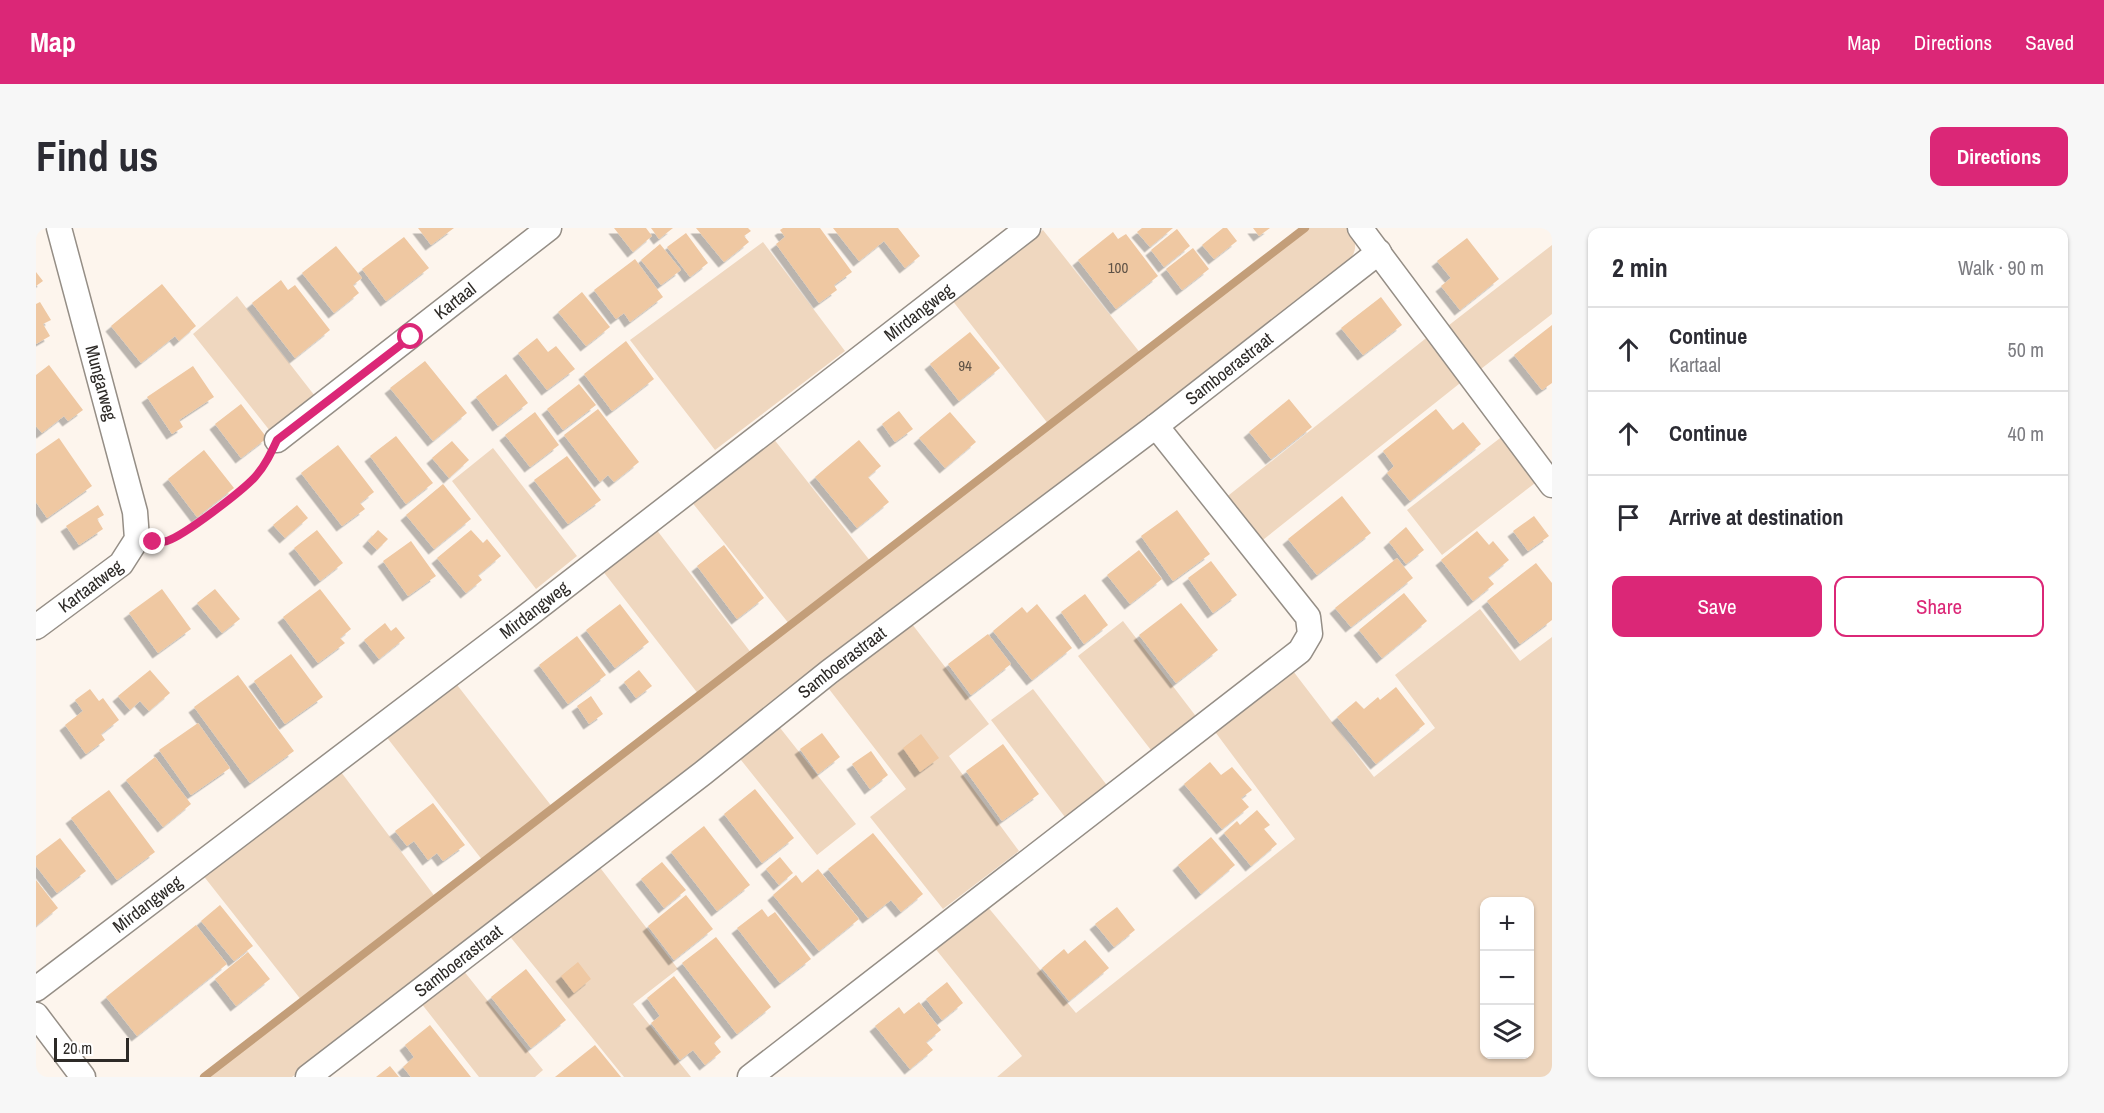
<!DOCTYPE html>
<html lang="en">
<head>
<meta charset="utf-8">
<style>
	:root { --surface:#fff; --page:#f7f7f7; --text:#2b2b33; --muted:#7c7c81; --line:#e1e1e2; --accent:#db2777 }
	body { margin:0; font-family:"Archivo Narrow",sans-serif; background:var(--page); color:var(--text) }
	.controls { position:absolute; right:18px; bottom:18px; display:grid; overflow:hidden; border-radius:12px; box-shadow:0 2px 4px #0004 }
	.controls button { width:54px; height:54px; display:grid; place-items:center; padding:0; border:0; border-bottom:2px solid var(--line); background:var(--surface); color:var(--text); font:30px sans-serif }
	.scale { position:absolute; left:18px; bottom:15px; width:75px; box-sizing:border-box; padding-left:6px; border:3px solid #2d2a27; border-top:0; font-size:16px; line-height:21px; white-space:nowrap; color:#2d2a27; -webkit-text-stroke:4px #fff; paint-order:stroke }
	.stop { position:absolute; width:18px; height:18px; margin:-14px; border:4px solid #db2777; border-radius:50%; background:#fff }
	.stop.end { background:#db2777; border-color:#fff; box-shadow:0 2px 6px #0008 }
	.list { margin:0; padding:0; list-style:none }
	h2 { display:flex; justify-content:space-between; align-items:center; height:78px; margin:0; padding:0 24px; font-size:26px }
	h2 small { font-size:20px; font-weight:400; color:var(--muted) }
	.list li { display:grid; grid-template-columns:39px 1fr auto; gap:18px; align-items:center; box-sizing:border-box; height:84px; padding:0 24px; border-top:2px solid var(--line) }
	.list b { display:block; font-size:22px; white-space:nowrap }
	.list p { margin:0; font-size:20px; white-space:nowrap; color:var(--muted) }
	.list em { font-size:20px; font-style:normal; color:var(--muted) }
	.actions { display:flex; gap:12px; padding:18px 24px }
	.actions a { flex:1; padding:14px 0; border:2px solid var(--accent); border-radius:12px; text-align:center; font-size:21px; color:var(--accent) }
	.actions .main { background:var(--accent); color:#fff }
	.icon { flex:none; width:33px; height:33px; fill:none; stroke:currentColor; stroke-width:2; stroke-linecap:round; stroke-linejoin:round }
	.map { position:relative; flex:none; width:1516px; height:849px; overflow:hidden; border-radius:12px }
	header { display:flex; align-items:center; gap:36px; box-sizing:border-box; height:84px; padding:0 30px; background:var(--accent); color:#fff }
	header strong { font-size:28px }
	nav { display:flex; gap:33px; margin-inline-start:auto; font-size:21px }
	.intro { display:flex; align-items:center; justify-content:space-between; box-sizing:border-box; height:144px; padding:0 36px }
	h1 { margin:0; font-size:42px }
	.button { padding:15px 27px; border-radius:12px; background:var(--accent); color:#fff; font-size:21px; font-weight:700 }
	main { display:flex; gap:36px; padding:0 36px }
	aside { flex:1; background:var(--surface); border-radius:12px; box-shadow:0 2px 4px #0004 }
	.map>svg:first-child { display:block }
	.green { fill:#efd7bf; fill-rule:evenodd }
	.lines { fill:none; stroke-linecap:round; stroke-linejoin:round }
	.stream { stroke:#c39e79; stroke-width:8 }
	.building { fill:#efc8a2; filter:url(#shadow) }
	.minor-casing { stroke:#958e86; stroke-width:27 }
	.path { stroke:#b5afa9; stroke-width:4; stroke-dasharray:4.5 3; stroke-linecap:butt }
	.minor { stroke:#fff; stroke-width:24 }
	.route { stroke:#db2777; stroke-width:8 }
	.labels { text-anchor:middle; stroke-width:4.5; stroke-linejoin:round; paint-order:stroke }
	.number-label { font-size:15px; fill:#5e5246 }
	.street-label { font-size:18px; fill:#2d2a27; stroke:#fff }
</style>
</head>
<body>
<header>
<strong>Map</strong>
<nav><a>Map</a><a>Directions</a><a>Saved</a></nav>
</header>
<div class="intro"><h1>Find us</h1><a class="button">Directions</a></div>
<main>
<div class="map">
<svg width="1516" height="849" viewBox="0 0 1516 849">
	<defs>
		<filter id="shadow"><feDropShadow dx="-5.5" dy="5.5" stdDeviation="0" flood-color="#0004"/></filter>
	</defs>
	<rect width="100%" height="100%" fill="#fdf5ed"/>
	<path class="green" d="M1269,0H1314C1321,17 1322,22 1310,37L789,436L662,539L256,849H168L266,773L166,646L302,540L400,670L447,633L349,507L418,453L517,580L663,467L566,342L620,301L716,426L754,397L655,273L737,210L835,334L1013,197L916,72L1007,2L1105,126Z
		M727,14L809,123L679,222L594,112Z
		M1516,17V86L1441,144L1408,101Z
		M201,68L282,172L238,208L157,106Z
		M1394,107L1428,152L1223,315L1188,271Z
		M1468,207L1503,252L1406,327L1371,282Z
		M457,220L541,328L500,361L416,253Z
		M1444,381L1484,433L1516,409V849H961L986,828L898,719L951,678L1040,785L1259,611L1177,501L1254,439L1338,549L1399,500L1359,447ZM1448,674H1494V826H1448Z
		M1087,393L1162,491L1118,526L1042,428Z
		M876,396L953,496L913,528L983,623L907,681L834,589L870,561L793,461Z
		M997,461L1073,560L1032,593L955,492Z
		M741,496L820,596L781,627L701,527Z
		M562,637L642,741L597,776L655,849H588L472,706Z
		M427,742L507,842L499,849H443L385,775Z"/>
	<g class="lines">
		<path class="stream" d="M168,849L1269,0"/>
	</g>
	<path class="building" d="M382,0H418L395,17Z
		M578,0H610L616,8L597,24Z
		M615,0H637L623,11Z
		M660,0H712L715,3L708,8L713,14L688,34Z
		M747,0H784L816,44L798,57L801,62L783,75L740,16L749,9L744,2Z
		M797,0H862L884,28L869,40L848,13L823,33Z
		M1106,0H1137L1114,19L1101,4Z
		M1187,0H1191L1201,13L1178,31L1166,17Z
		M1217,0H1234L1223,8Z
		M1141,1L1154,18L1128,39L1115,22Z
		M1077,4L1082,11L1090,6L1122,48L1080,81L1042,32Z
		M650,5L672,35L654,49L631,19Z
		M368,9L393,40L350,73L326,41Z
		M1431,10L1463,51L1424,82L1405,58L1415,50L1401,33Z
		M624,16L645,42L625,57L605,32Z
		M300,18L326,50L317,57L323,65L298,85L266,45Z
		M1157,20L1173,41L1146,62L1130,41Z
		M599,31L627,69L594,94L588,85L580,91L558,62Z
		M0,44L7,53L0,58Z
		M245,52L252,62L259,57L294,102L259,130L216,75Z
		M126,56L160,98L143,113L139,108L105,135L75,98Z
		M546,64L574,99L550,118L522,84Z
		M1345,69L1366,97L1327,127L1305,100Z
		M4,74L15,92L7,96L14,108L0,116V76Z
		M1516,97V155L1506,162L1478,127Z
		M934,104L964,140L923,173L894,136Z
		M501,110L512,124L520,118L539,141L511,162L482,125Z
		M590,113L618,151L576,183L548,146Z
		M389,133L431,185L397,213L354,160Z
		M13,137L47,182L32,193L28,188L6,205L0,198V147Z
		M157,138L178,169L143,192L147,199L136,206L111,169Z
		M470,146L492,175L462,198L440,169Z
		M543,156L560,177L527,202L511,181Z
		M1253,171L1276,199L1235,231L1213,204Z
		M205,176L231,210L205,230L179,196Z
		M562,181L603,234L578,254L572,247L564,254L528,207Z
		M1400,181L1417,202L1427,194L1445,216L1374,273L1351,245L1358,238L1347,223Z
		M863,183L877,201L859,214L846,196Z
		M499,184L523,217L494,239L469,207Z
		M914,184L940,214L909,240L883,210Z
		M360,208L397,255L370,276L334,228Z
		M23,210L56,258L11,290L0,274V226Z
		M823,212L845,238L832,249L853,274L821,300L779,249Z
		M416,213L433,232L413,250L396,230Z
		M302,217L338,264L324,275L329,281L306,298L265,245Z
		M168,222L198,260L161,289L132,251Z
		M531,228L565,272L532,296L498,252Z
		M407,256L435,291L398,321L370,287Z
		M1306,268L1335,305L1281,347L1252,311Z
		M62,277L68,287L61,291L67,301L43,317L30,298Z
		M261,277L272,290L249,310L237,297Z
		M1141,282L1174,326L1137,353L1105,308Z
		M1498,288L1513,308L1492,323L1477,303Z
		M1370,299L1388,322L1370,336L1353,314Z
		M281,302L307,335L284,353L258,320Z
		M342,302L352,311L341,322L332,313Z
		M435,302L447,315L451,311L465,328L442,347L446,352L430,365L401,330Z
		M1441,303L1453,317L1457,313L1473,332L1452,349L1458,356L1437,373L1405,332Z
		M375,313L400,348L372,368L347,333Z
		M688,317L728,370L701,391L661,338Z
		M1103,322L1126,351L1094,376L1071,347Z
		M1361,330L1377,350L1315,399L1299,380Z
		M1175,333L1201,367L1177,385L1152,350Z
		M1500,335L1516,355V392L1484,416L1451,373Z
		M126,361L155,401L122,425L93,385Z
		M179,361L204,391L186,405L161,375Z
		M284,361L315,401L304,410L309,415L282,435L247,389Z
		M1368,365L1391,393L1346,430L1323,402Z
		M1049,366L1072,397L1048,416L1025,384Z
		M1145,375L1182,422L1140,455L1103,407Z
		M584,376L613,414L579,440L550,402Z
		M1001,376L1036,420L996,452L957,403L986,379L991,385Z
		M349,395L355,403L360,399L369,410L343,431L328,412Z
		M952,406L975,436L935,467L912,436Z
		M541,408L570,447L532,476L503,437Z
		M255,426L287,469L249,496L218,453Z
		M114,442L134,465L113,483L104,473L94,482L82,468Z
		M603,442L616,458L600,470L588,454Z
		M202,447L258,523L214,555L158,479Z
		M1360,459L1389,496L1340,536L1301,489L1320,473L1328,481L1342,469L1344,472Z
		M54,461L63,473L67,470L83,492L65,506L69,512L50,526L29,497L47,483L39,472Z
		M555,468L567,486L553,496L541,478Z
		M162,495L194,540L155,567L123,522Z
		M786,505L804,529L782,546L764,521Z
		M885,506L903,530L884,544L867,520Z
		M967,516L1003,566L966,593L930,543Z
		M835,523L852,547L834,561L816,536Z
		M119,529L155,576L127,599L90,552Z
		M1174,534L1185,547L1196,539L1216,562L1205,570L1213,579L1186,601L1148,556Z
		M719,561L758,610L726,635L688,586Z
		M73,562L119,624L81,652L35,590Z
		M397,575L429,617L407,633L401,625L392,632L378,613L371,618L359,603Z
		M1221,582L1234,597L1228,601L1241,616L1215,638L1188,605L1201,593L1204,597Z
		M668,598L714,657L681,683L635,624Z
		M837,605L887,666L865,684L855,672L832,690L792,641Z
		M1175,609L1199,637L1165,666L1142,637Z
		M24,610L50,643L21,665L0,638V628Z
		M744,629L757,645L743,657L730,641Z
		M626,634L650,662L628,680L605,651Z
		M782,641L823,691L783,723L737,667L760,647L766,655Z
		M0,652L22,680L0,698Z
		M650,667L677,701L638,732L612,698Z
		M184,677L217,718L198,733L165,693Z
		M1081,679L1099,702L1078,719L1059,696Z
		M726,681L732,689L739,684L775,731L744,755L701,700Z
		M160,697L191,736L101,808L70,769Z
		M680,709L735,779L701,806L646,735Z
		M1049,712L1073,740L1033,773L1006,740L1028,721L1032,726Z
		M212,724L234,751L200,778L179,751Z
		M542,734L555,751L538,765L525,748Z
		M490,741L530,792L495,820L455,769Z
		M638,748L685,809L678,815L685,824L669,837L657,822L644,832L615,795L624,788L611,770Z
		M911,754L927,775L906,792L890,771Z
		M883,774L905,802L890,814L897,822L874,841L839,798L863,779L868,786Z
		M394,797L435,849H375L367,839L378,829L369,817Z
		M559,817L585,849H519Z
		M354,838L363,849H340Z"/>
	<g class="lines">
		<g class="minor-casing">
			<g id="minor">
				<path d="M1324,0L1516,257"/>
				<path id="s1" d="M241,212L513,0"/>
				<path id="s2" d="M0,399L85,336L101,311L99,284L23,0"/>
				<path id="s3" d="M0,761L487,391L992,0"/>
				<path d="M0,787L47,849"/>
				<path id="s4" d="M272,849L667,545L793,444L1120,198L1343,24"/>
				<path d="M714,849L1264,423L1274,406L1272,389L1120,198"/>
			</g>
		</g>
		<path class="path" d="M125,314C146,312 201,267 217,250C222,245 227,238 231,232"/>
		<use href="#minor" class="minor"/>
	</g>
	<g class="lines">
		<path class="route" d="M117,314C121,314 127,314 131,313C149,307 206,263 219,249C229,238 235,225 241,212L375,109"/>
	</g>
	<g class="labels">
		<g class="number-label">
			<text x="1082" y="45">100</text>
			<text x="929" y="143">94</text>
		</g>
		<g class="street-label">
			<text dy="6" stroke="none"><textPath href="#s1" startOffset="226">Kartaal</textPath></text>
			<text dy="6" stroke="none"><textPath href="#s3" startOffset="1112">Mirdangweg</textPath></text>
			<text dy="6" stroke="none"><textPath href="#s4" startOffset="1162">Samboerastraat</textPath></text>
			<text transform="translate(65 155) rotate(75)" y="6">Mungarweg</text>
			<text dy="6" stroke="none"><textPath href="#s2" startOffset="68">Kartaatweg</textPath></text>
			<text dy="6" stroke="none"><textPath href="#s3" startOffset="626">Mirdangweg</textPath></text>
			<text dy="6" stroke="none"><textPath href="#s4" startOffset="676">Samboerastraat</textPath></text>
			<text dy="6" stroke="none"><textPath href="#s3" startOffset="140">Mirdangweg</textPath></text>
			<text dy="6" stroke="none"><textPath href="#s4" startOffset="190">Samboerastraat</textPath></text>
		</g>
	</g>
</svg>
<div class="controls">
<button>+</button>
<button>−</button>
<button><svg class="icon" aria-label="layers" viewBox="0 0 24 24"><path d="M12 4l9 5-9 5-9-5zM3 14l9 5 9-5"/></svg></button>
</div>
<div class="scale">20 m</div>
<div class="stop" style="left:375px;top:109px"></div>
<div class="stop end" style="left:117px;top:314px"></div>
</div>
<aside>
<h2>2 min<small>Walk · 90 m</small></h2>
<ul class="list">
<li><svg class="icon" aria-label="ahead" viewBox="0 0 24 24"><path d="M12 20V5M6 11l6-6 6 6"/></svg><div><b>Continue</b><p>Kartaal</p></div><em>50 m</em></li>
<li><svg class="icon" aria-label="ahead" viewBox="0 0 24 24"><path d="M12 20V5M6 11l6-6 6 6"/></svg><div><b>Continue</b></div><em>40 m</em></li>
<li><svg class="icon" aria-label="arrive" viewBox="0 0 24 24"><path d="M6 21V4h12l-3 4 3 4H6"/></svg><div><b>Arrive at destination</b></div></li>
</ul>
<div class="actions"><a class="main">Save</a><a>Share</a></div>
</aside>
</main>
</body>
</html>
